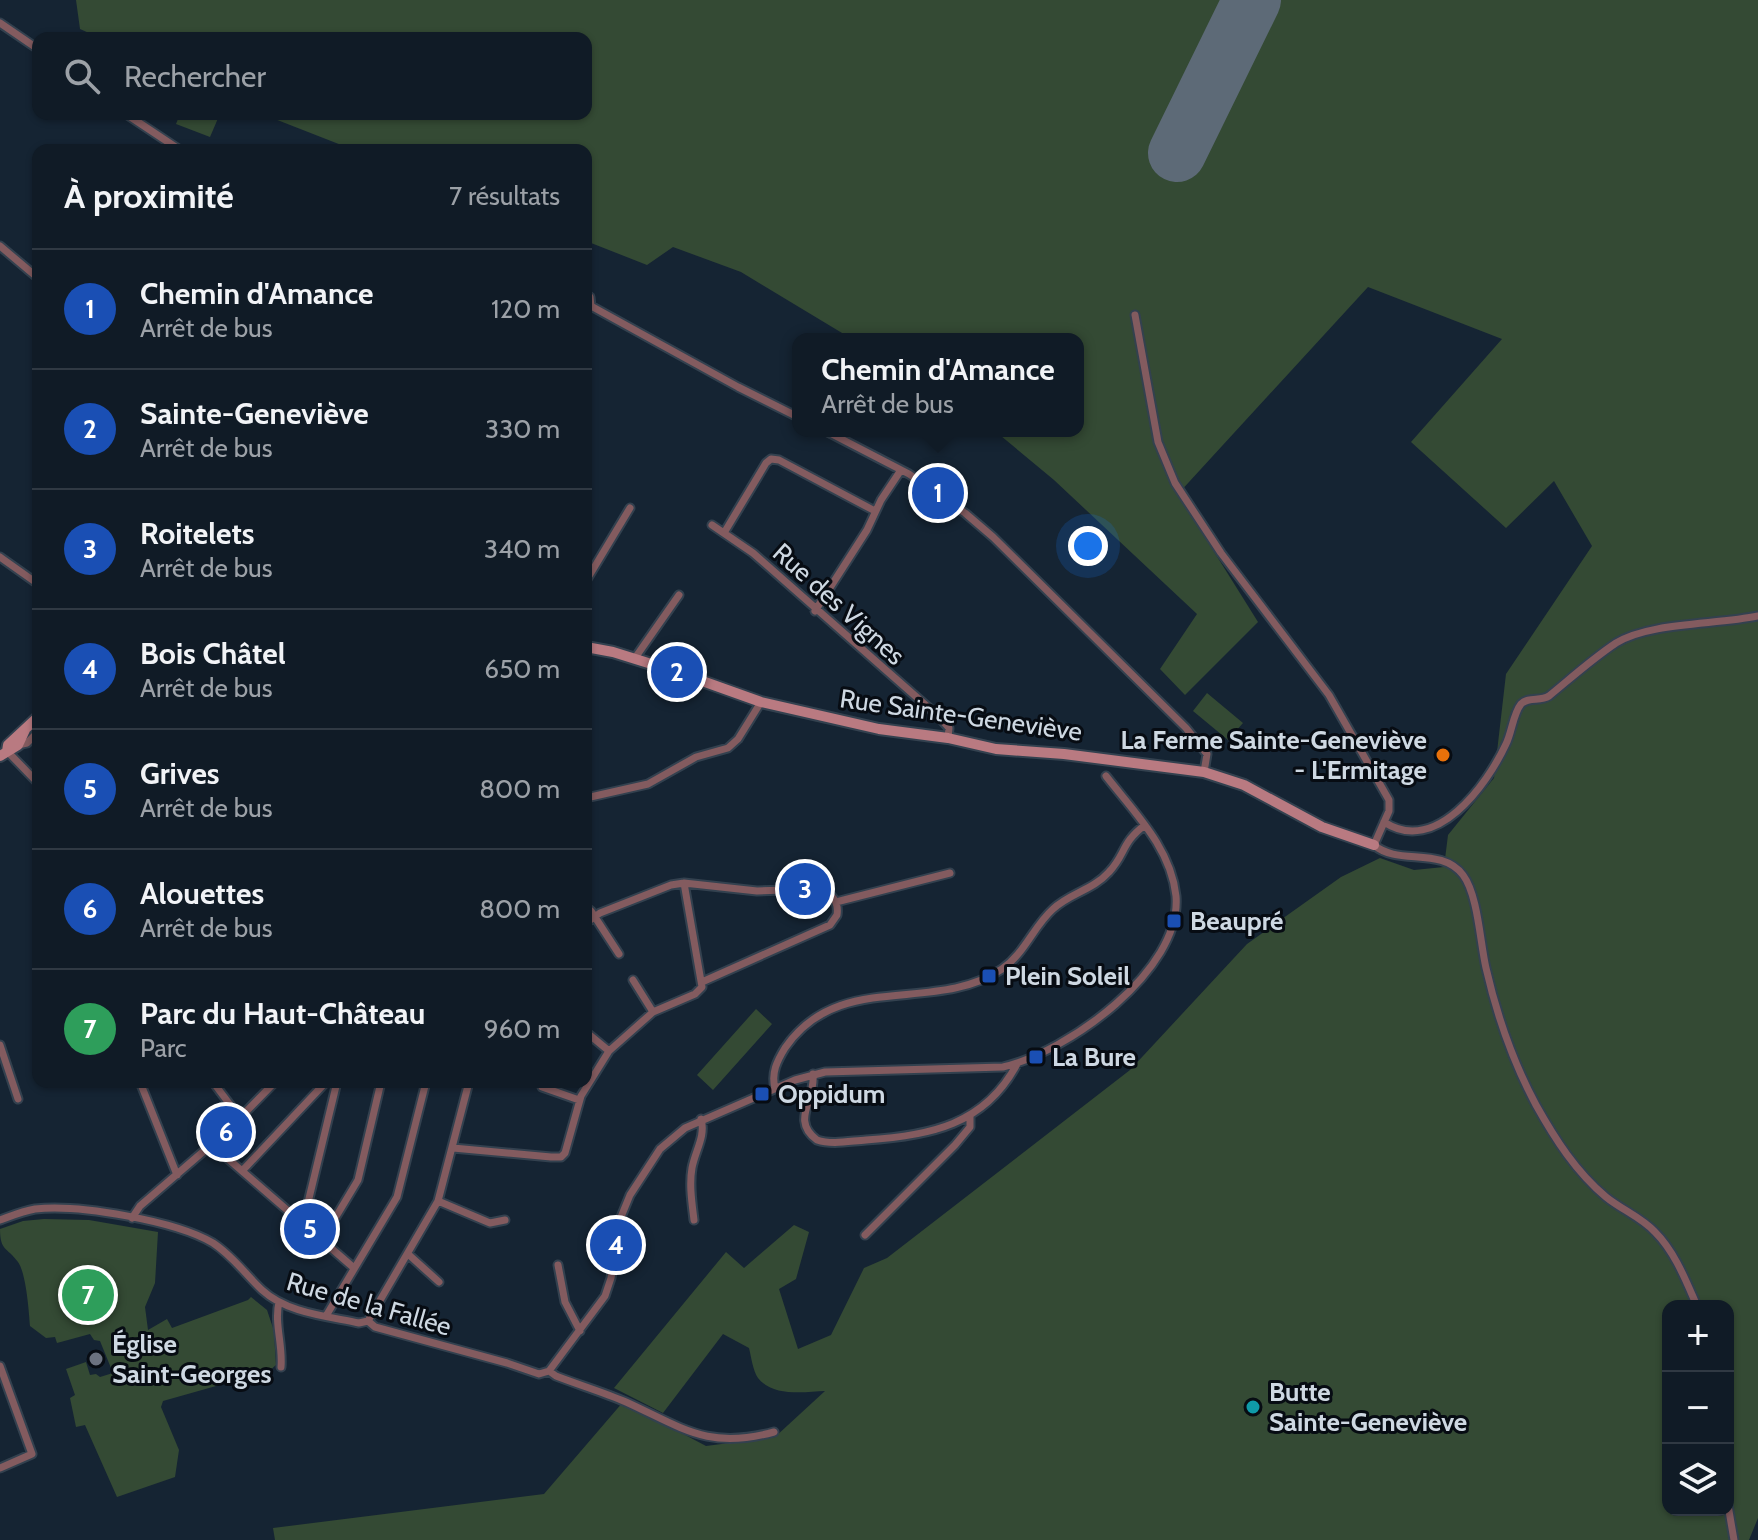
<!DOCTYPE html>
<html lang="fr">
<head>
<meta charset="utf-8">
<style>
	:root { --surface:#101b26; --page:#1e2832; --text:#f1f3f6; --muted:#9ca1a7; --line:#303943; --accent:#ea580c }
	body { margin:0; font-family:Cabin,sans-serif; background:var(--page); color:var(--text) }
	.controls { position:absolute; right:24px; bottom:24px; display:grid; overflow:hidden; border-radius:16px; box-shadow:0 2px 6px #0004 }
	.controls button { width:72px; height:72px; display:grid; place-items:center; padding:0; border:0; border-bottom:2px solid var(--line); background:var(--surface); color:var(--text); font:40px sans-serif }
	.you { position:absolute; left:1088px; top:546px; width:28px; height:28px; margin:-20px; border:6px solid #fff; border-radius:50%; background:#1a73e8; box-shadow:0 0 0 12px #1a73e833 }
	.badge { display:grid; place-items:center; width:52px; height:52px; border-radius:50%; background:var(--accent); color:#fff; font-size:26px; font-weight:700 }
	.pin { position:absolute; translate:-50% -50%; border:4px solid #fff; box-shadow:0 2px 8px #0006 }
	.popup { position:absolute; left:792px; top:333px; width:292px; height:104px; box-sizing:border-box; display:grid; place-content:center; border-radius:16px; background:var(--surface); filter:drop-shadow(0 2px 6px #0005); font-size:26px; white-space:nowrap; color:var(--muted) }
	.popup b { font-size:30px; color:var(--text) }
	.popup::after { content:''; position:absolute; left:50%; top:100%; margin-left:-16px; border:16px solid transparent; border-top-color:var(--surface) }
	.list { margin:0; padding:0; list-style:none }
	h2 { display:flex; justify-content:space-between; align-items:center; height:104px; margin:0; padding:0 32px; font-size:34px }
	h2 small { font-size:26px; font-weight:400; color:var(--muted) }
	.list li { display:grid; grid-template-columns:52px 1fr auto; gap:24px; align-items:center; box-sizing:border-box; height:120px; padding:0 32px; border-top:2px solid var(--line) }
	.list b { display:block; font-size:30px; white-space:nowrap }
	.list p { margin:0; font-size:26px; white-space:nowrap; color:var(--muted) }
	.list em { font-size:26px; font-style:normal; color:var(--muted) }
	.icon { flex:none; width:44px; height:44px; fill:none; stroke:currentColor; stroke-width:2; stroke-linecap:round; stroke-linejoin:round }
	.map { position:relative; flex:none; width:1758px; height:1540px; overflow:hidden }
	.search { position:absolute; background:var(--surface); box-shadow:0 2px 6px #0004; left:32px; top:32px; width:560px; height:88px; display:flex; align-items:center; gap:20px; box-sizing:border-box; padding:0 28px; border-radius:16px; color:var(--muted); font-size:30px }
	.panel { position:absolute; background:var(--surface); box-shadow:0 2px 6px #0004; left:32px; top:144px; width:560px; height:944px; border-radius:16px }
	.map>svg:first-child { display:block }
	.green { fill:#344a34; fill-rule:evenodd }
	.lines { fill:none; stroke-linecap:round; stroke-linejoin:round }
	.runway { stroke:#5d6a77; stroke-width:58 }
	.street-casing { stroke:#33414f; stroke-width:11 }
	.secondary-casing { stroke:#33414f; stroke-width:14 }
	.street { stroke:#835b5f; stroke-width:7 }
	.secondary { stroke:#b97a81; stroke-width:10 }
	.food-dot { fill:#e8710a; stroke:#070c13; stroke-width:3 }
	.transit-dot { fill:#1a4fb4; stroke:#070c13; stroke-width:3 }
	.worship-dot { fill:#6b7280; stroke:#070c13; stroke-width:3 }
	.culture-dot { fill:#0f9aa8; stroke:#070c13; stroke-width:3 }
	.labels { text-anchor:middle; stroke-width:6; stroke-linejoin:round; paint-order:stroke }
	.street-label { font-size:26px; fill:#ced8e2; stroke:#070c13 }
	.poi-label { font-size:26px; font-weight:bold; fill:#ced8e2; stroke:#070c13; text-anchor:start }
</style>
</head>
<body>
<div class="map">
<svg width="1758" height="1540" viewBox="0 0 1758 1540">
	<rect width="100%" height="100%" fill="#152433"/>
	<path class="green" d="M76,0H1758V1518L1749,1540H275L273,1528L544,1494L623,1402L706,1446L775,1437L825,1391C804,1392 773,1397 758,1378C753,1371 751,1356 749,1348L723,1334L663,1413L614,1388L726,1252L744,1268L794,1225L809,1232L796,1279L779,1289L798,1349L831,1335L864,1268L887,1258L1130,1070L1247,944L1341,877L1380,858L1414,870L1444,867L1448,835L1494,778L1506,674L1592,546L1554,481L1506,528L1411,442L1502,339L1368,287L1178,494L1258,622L1185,695L1160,669L1197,614L1054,480L995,431H1078V339H852L741,272L673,247L647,265L586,241V150H354L262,114H586V38H100L80,29ZM1668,1306H1728V1510H1668Z
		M180,114L219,116L210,137L176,124Z
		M1207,693L1243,723L1228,740L1193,711Z
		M756,1009L772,1024L713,1090L697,1075Z
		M44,1219L89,1220L158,1232L155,1283L145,1307L148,1330L167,1319L172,1328L248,1300L251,1297L267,1310L274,1331L276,1365L269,1371L163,1401L161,1407L179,1450L175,1477L117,1497L85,1425L76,1427L70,1398L75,1395L66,1369L86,1362L90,1375L96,1374L100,1377L113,1373L100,1341L94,1340L90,1334L57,1343L55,1337L46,1338L30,1326C29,1311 26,1273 18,1262C7,1247 0,1251 0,1229L23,1221Z"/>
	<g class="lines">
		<path class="runway" d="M1177,153L1252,0"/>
		<g class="street-casing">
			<path id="street" d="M0,23L38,49
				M126,114L180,150
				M0,246L38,278
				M586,295L590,297L591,306
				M586,307L591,306L738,387L798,417
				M1135,315L1158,442L1175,483L1221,553L1329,695L1389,800V811L1374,845
				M826,431L909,474L965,513L993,537L1186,728L1207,754L1204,772
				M712,525L753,553L938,716L949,728L948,738
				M724,533L766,463L771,459L779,460L875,511
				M0,557L38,584
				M586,581L630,508
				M815,611L867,530L881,500L901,470
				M635,658L679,595
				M18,745L27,743L38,732
				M7,751L38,783
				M586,798L648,784L696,757L728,748L738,739L761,702
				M1384,822C1436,856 1487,785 1506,744C1512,732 1513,714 1521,704C1529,696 1540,702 1549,696C1571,678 1592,659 1616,643C1650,622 1716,625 1758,616
				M1374,845C1398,866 1441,846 1463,875C1478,895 1480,942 1486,968C1497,1016 1513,1062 1536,1105C1555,1139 1576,1172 1606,1197C1622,1210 1641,1217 1655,1232C1675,1252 1686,1281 1697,1306
				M836,902L950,873
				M586,907L591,911L619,954
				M586,923L600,913L671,885L684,883L757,891L819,889C832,893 839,902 837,915L830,925L702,982
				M633,980L653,1012
				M586,1032L609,1051
				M0,1045L18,1099
				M813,1074C816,1100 790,1120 817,1140C832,1145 850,1141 866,1140C929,1136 985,1125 1017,1064
				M140,1082L177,1175
				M213,1082L240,1118
				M542,1087L579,1100
				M775,1088C771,1073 777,1061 785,1048C839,969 934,1015 1002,969C1025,953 1033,927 1053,909C1070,893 1093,890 1109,872C1126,854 1121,843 1145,825
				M211,1144L354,1268
				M453,1148L551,1157H561L565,1153L581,1096L609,1051L653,1012L695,994L702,987L684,883
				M243,1170L326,1082
				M438,1201L490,1223L505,1220
				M132,1218L140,1206L226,1132L275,1082
				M0,1220C11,1216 23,1211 35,1209C79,1204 176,1221 213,1243C233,1256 245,1274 262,1290C287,1313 326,1316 359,1323L368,1321L375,1327L507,1363L539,1374L549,1371L556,1376C579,1385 603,1392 626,1402C683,1428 708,1450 774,1432
				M300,1220L305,1215L337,1082
				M694,1220C692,1203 689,1185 692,1168C695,1151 706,1136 701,1119
				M865,1235L955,1145L970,1127V1116
				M322,1240L358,1180L381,1082
				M408,1254L439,1282
				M558,1265L565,1302L580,1331
				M279,1302C274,1323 283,1345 281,1367
				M326,1316L397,1197L426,1082
				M368,1321L438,1201L469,1082
				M0,1366L32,1454L0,1468
				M549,1371L605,1296L611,1278L621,1217L630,1195L660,1149L685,1128L795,1080L825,1072L1003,1067C1067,1052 1182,971 1176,896C1171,848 1134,812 1106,776
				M1728,1409V1458
				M1728,1505L1734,1540"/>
		</g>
		<g class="secondary-casing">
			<path id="secondary" d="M586,647L613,652L677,672L761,702L879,729L948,738L996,749L1064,754L1204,772L1244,785L1322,827L1374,845
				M7,751L8,745L38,717
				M0,756L18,745L25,730"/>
		</g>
		<use href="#street" class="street"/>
		<use href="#secondary" class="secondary"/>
	</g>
	<circle class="food-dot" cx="1443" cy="755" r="8"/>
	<g class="transit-dot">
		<rect x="1166" y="913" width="16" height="16" rx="4"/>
		<rect x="981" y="968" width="16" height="16" rx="4"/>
		<rect x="1028" y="1049" width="16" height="16" rx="4"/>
		<rect x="754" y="1086" width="16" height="16" rx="4"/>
	</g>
	<circle class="worship-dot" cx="96" cy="1359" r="8"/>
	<circle class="culture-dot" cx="1253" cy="1407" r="8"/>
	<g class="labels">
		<g class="street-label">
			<text transform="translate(839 604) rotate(42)" y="9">Rue des Vignes</text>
			<text transform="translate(961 715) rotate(8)" y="9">Rue Sainte-Geneviève</text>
			<text transform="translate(369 1304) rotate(16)" y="9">Rue de la Fallée</text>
		</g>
		<g class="poi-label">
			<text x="1427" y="749" text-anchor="end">La Ferme Sainte-Geneviève<tspan x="1427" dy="30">- L'Ermitage</tspan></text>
			<text x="1190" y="930">Beaupré</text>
			<text x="1005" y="985">Plein Soleil</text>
			<text x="1052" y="1066">La Bure</text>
			<text x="778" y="1103">Oppidum</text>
			<text x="112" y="1353">Église<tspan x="112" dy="30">Saint-Georges</tspan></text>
			<text x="1269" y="1401">Butte<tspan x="1269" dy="30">Sainte-Geneviève</tspan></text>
		</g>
	</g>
</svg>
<div class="controls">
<button>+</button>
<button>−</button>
<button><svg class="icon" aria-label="layers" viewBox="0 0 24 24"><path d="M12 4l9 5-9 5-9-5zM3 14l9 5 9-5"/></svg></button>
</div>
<div class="you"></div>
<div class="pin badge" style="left:938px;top:493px;background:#1a4fb4">1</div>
<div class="popup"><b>Chemin d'Amance</b>Arrêt de bus</div>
<div class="pin badge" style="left:677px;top:672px;background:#1a4fb4">2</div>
<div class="pin badge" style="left:805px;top:889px;background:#1a4fb4">3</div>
<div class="pin badge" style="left:616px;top:1245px;background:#1a4fb4">4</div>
<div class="pin badge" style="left:310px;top:1229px;background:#1a4fb4">5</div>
<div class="pin badge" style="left:226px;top:1132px;background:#1a4fb4">6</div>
<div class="pin badge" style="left:88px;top:1295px;background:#2e9e5b">7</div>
<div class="search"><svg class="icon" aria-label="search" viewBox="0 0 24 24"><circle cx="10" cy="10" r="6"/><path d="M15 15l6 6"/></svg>Rechercher</div>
<section class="panel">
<h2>À proximité<small>7 résultats</small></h2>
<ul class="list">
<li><span class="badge" style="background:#1a4fb4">1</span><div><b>Chemin d'Amance</b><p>Arrêt de bus</p></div><em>120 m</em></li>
<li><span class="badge" style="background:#1a4fb4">2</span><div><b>Sainte-Geneviève</b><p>Arrêt de bus</p></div><em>330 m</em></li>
<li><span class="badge" style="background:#1a4fb4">3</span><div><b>Roitelets</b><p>Arrêt de bus</p></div><em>340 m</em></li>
<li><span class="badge" style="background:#1a4fb4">4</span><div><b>Bois Châtel</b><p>Arrêt de bus</p></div><em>650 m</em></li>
<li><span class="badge" style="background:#1a4fb4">5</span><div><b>Grives</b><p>Arrêt de bus</p></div><em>800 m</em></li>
<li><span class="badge" style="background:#1a4fb4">6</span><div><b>Alouettes</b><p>Arrêt de bus</p></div><em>800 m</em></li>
<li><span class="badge" style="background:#2e9e5b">7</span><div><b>Parc du Haut-Château</b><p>Parc</p></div><em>960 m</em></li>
</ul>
</section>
</div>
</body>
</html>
